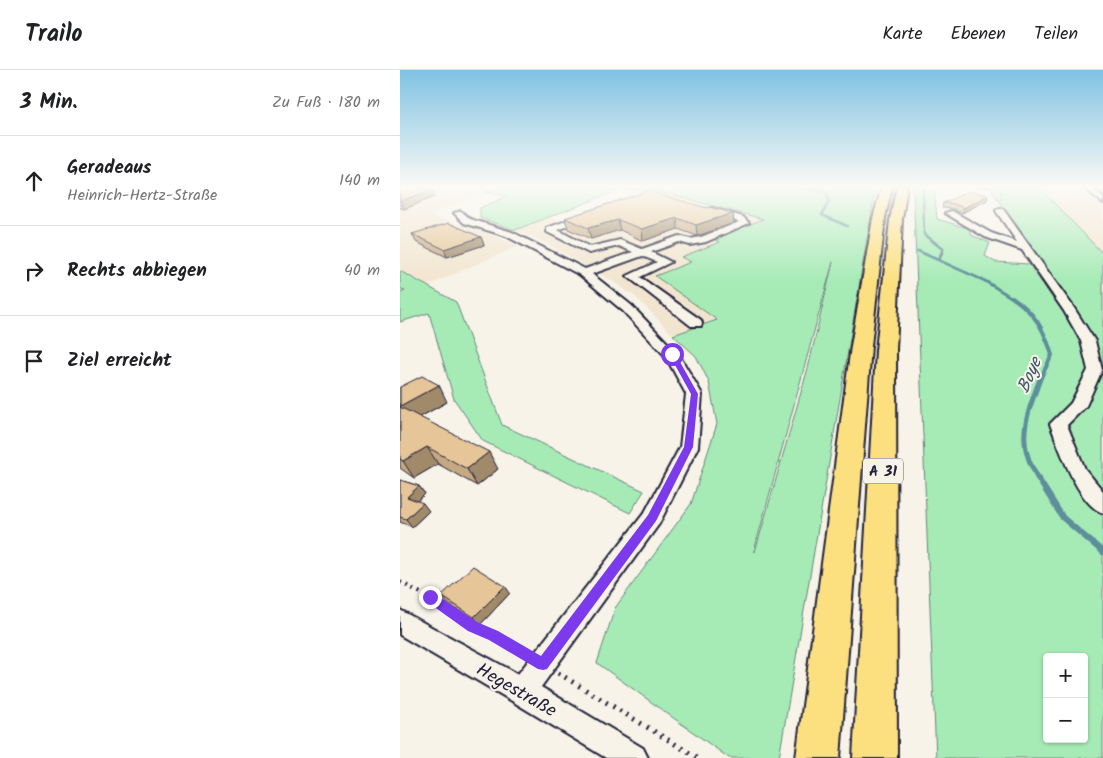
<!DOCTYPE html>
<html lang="de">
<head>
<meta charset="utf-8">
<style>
	:root { --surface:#fff; --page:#f2f2f2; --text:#202124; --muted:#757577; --line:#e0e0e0 }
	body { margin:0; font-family:Kalam,sans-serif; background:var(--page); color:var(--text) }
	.controls { position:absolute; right:15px; bottom:15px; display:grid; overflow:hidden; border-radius:5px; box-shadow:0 1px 4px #0004 }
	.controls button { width:45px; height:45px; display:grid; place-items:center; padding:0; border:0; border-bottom:1px solid var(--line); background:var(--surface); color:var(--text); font:25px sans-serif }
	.stop { position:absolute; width:15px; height:15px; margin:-11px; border:4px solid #7c3aed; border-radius:50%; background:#fff }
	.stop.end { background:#7c3aed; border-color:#fff; box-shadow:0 1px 5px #0008 }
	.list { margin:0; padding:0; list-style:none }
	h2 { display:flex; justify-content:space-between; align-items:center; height:65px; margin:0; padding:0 20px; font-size:21px }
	h2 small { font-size:16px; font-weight:400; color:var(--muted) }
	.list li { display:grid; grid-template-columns:32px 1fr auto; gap:15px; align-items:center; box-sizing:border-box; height:90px; padding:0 20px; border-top:1px solid var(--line) }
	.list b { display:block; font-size:19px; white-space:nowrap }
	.list p { margin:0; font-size:16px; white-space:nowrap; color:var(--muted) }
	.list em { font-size:16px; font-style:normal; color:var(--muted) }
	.icon { flex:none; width:28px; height:28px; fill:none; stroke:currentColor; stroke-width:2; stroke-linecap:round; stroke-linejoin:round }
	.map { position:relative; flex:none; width:703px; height:688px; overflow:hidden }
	header { display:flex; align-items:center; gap:30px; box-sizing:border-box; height:70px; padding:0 25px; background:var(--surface); border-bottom:1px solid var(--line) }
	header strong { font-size:24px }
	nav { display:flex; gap:28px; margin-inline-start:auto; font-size:18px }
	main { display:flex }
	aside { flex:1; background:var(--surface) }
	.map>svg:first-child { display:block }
	.built { fill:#f2e5d0 }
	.green { fill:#a6ebb6; stroke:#648678; fill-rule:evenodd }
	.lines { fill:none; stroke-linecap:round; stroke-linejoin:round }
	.stream-far4 { stroke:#5d8e9b; stroke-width:2.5 }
	.stream-far3 { stroke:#5d8e9b; stroke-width:3 }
	.stream-far2 { stroke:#5d8e9b; stroke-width:4 }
	.stream-far1 { stroke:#5d8e9b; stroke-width:5 }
	.stream { stroke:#5d8e9b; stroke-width:6 }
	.minor-casing { stroke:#22223b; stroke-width:4 }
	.highway-casing { stroke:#22223b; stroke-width:4 }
	.path-far2 { stroke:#22223b; stroke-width:2; stroke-dasharray:0.5 2; stroke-linecap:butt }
	.path-far1 { stroke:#22223b; stroke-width:4; stroke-dasharray:2 5; stroke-linecap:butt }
	.path { stroke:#22223b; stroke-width:5; stroke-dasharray:2 6; stroke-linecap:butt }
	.minor { fill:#f7f3e8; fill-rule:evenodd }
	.highway { fill:#fce080; fill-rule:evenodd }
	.wall { fill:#c6a983; stroke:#22223b }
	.shaded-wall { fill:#a18a6a; stroke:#22223b }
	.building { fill:#e6c598; stroke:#22223b }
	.route { fill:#7c3aed }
	.labels { text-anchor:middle; stroke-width:4; stroke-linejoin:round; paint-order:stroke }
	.shield { fill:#f7f3e8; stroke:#62616f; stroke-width:1 }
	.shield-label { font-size:15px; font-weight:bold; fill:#22223b }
	.water-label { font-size:18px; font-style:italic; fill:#40586b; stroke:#f7f3e8 }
	.near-street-label { font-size:19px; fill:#22223b; stroke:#f7f3e8 }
</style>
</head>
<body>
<header>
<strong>Trailo</strong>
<nav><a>Karte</a><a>Ebenen</a><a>Teilen</a></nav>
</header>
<main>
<aside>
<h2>3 Min.<small>Zu Fuß · 180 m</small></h2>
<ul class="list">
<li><svg class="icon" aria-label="ahead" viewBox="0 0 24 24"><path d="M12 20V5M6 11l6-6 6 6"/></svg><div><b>Geradeaus</b><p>Heinrich-Hertz-Straße</p></div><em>140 m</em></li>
<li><svg class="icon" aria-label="right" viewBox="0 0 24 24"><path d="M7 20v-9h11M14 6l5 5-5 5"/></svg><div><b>Rechts abbiegen</b></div><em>40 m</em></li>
<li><svg class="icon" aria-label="arrive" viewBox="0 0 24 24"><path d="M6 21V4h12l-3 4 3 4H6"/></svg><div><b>Ziel erreicht</b></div></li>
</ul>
</aside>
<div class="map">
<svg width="703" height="688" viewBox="0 0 703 688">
	<rect width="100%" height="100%" fill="#f7f3e8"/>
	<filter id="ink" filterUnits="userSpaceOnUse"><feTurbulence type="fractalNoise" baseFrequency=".02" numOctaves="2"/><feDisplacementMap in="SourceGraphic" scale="10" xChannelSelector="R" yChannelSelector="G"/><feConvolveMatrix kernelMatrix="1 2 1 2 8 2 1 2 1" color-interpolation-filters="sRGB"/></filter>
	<g filter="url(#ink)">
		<path class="built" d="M2,116H103L28,145L88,163L118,176L27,216L0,201V117Z
			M638,116H703V184L690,171Z
			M244,120L257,121L364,149L314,169L321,172L282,187L291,192L319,250L273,265L237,228L212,211L146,173L115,160L149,147L163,151Z"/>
		<path class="green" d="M103,116H383L406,119V116H476L379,688H329L197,593L215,538L291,434L317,354L309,312L296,286L273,265L317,250L255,206L291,192L281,187L320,172L313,169L363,149L257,121L222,119L115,160L80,148V138L107,126L86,122ZM433,192L408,298L355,482L354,481Z
			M513,116H537H534L537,149L571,159V165L590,173L585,186L595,192L629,194L653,229L666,230L616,159L591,118L575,116H638L703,184V688H536ZM647,587H684V669H647Z
			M0,201L56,232L102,355L244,421L230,443L83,371L54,329L29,243L0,252V223L5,221L0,218Z"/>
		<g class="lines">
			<path class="stream-far4" d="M398,116L426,122L429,131L422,145L447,156
				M523,116L524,164L526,166"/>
			<path class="stream-far3" d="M525,165L543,179L539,190
				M518,181L585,211L614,229"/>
			<path class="stream-far2" d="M612,227C635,243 644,259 652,285L641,307"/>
			<path class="stream-far1" d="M637,406C614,370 628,343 641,306"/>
			<path class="stream" d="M636,405L663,448L703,482"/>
			<g class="minor-casing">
				<path id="minor" d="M682,116H689L703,127V133Z
					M312,138L343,147L349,153L306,172L290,175L279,172L251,182L271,192L240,207L301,250L302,253L301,256H291L227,206L257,192L242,186L192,204L231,235L279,285L302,324L298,377L259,454L141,617L243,678L248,688H206L112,631L0,565V540L118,604L245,442L280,377L286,324L266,287L223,241L180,205L106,166L64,153L54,143L61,141L70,149L112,162L185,199L233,182L219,176L189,183L147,162V158L187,143L190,144V148L158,160L190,177L220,170L242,179L279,166L290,169L301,167L339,152L309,143V139Z
					M597,139H603L674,238L695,271L702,300L686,336L667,355L685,399L703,421V443C678,435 659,377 650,354L671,333L688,300L681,271L664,241L622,180L585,167L545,143L552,141L591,163L617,172L596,141Z"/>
			</g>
			<g class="highway-casing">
				<path id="highway" d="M482,116H492L485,148L471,276L440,688H396L451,276L473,148Z
					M497,116H507L502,150L496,280L497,688H453L476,280L490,150Z"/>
			</g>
			<path class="path-far2" d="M598,116L602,121L601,131"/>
			<path class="path-far1" d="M0,512L36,531"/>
			<path class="path" d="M35,530L73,557L93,565L125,584
				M158,603L298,688"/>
			<use href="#minor" class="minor"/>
			<use href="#highway" class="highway"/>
		</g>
		<path class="wall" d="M0,116L35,127L4,139L0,138Z
			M588,125L587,130L562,143L553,139L542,138L543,133Z
			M307,138L333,143L334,153L297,166L278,159L243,171L220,160L191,169L168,159L165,148Z
			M12,164L81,167L84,175L47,187L16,172Z
			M0,317L47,332L20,347L98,399L77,416L38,394L14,408L0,398Z
			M0,410L19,416L25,424L17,431L29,441L12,457L0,452Z
			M110,523L80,555L48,534L41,526Z"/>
		<path class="shaded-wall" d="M32,120L35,127L4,139L0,131Z
			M588,125L587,130L562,143L564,138Z
			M333,143L334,153L297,166L296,155Z
			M277,148L278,159L243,171L242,159Z
			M218,150L220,160L191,169L188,158Z
			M81,167L84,175L47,187L44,179Z
			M39,315L47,332L9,353L0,338V336Z
			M27,377L38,394L14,408L3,391Z
			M89,382L98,399L77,416L67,399Z
			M19,416L25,424L13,435L7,427Z
			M23,433L29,441L12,457L6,449Z
			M105,516L110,523L80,555L74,547Z"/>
		<path class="building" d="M0,116H6L32,120L0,131Z
			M248,121L307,138L309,137L333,143L296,155L277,148L242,159L218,150L188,158L165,148Z
			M569,121L588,125L564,138L554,134L543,133Z
			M49,153L81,167L44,179L12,164Z
			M22,306L39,315L0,336V317Z
			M0,337L89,382L67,399L27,377L3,391L0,389Z
			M0,410L19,416L7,427L23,433L6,449L0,447Z
			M73,496L105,516L74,547L41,526Z"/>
	</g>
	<linearGradient id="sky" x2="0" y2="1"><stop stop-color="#80c2e3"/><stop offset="0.55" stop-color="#fbfaf5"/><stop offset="1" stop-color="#fbfaf5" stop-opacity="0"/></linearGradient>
	<rect width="703" height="212" fill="url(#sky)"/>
	<path class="route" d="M270,283H275L298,324L293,377L256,451L147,599L143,600L138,599L89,570L68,561L26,531L25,527L26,523L30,522L34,523L77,552L98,561L141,586L248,445L284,377L291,324L269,284Z"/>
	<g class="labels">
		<rect class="shield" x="463" y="388.5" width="40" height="25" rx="4"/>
		<g class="shield-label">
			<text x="483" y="406">A 31</text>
		</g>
		<g class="water-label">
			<text transform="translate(629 305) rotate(-67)" y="6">Boye</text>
		</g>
		<g class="near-street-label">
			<text transform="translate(117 619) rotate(30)" y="7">Hegestraße</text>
		</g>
	</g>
</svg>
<div class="controls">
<button>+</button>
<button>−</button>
</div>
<div class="stop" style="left:272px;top:284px"></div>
<div class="stop end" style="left:30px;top:527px"></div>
</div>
</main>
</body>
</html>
